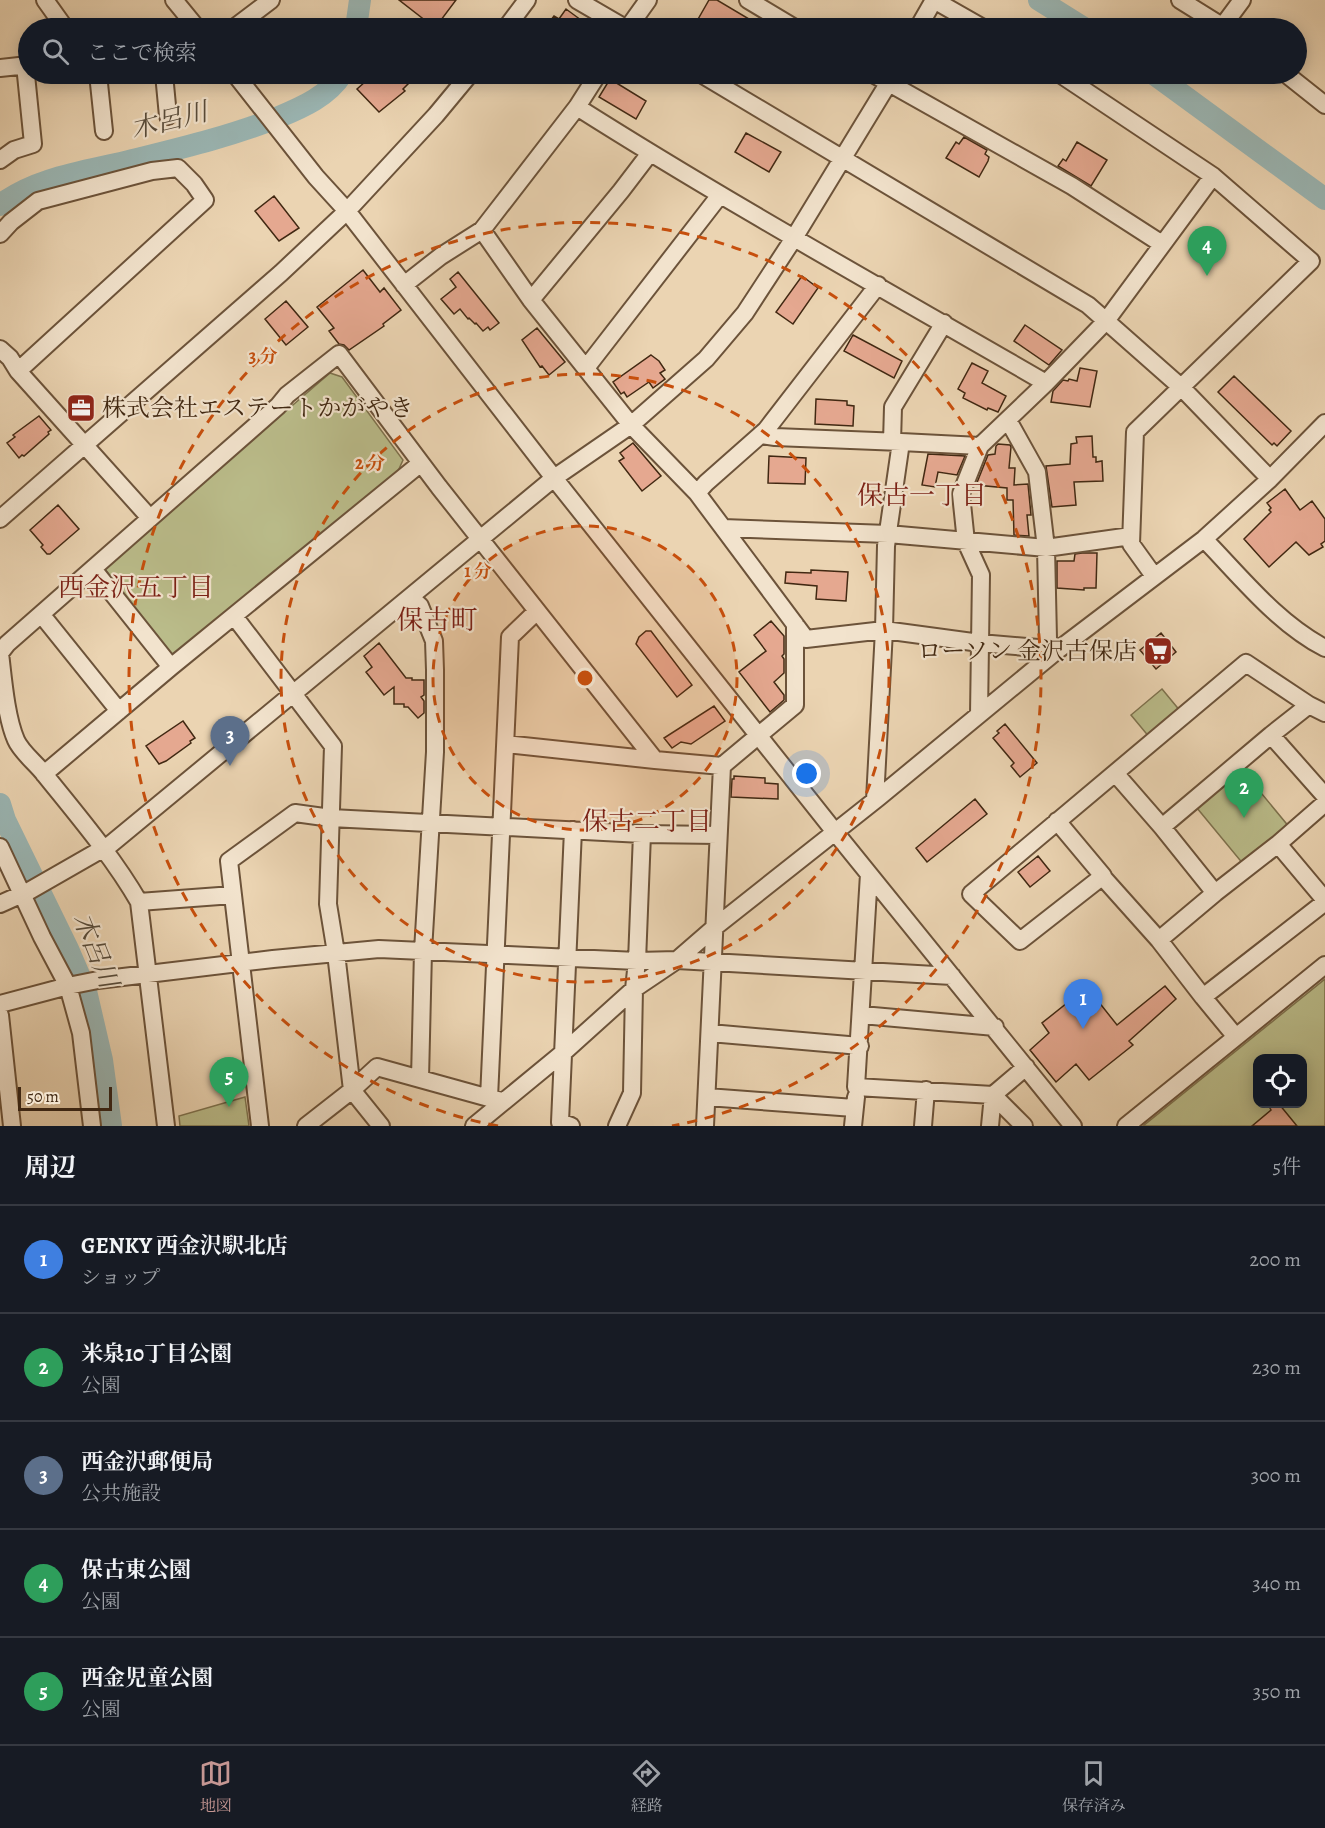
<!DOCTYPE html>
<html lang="ja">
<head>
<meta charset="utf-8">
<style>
	:root { --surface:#171b24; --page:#20242c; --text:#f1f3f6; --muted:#9ea1a6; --line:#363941; --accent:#c59692 }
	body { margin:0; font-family:Alegreya,"Noto Serif JP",serif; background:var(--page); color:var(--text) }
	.controls { position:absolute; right:18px; bottom:18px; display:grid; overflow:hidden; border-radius:12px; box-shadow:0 3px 15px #0003 }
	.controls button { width:54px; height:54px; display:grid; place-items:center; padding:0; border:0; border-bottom:2px solid var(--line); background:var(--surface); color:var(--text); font:30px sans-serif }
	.scale { position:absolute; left:18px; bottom:15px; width:94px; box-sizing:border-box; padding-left:6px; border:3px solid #412812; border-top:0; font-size:16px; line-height:21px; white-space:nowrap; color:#412812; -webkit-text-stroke:4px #f2e3cd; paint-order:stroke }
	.you { position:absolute; left:807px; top:774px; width:21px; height:21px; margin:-15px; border:4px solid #fff; border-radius:50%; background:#1a73e8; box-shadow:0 0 0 9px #1a73e833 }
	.badge { display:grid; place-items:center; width:39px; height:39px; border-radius:50%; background:var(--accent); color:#fff; font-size:20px; font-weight:700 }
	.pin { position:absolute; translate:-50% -50px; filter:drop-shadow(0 2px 3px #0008) }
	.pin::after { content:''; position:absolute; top:32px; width:21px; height:18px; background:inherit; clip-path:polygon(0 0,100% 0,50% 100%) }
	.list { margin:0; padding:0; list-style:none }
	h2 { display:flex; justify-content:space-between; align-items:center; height:78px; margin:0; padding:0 24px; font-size:26px }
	h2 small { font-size:20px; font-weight:400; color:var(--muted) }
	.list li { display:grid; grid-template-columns:39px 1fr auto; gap:18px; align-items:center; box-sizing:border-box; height:108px; padding:0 24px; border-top:2px solid var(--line) }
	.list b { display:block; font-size:22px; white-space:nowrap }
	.list p { margin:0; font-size:20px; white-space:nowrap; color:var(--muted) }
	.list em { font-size:20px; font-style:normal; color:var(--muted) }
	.icon { flex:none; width:33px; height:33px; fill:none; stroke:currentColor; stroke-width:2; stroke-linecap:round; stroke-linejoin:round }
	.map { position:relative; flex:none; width:1325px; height:1126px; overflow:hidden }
	.search { position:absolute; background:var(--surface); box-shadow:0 3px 15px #0003; left:18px; right:18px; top:18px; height:66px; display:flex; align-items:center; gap:15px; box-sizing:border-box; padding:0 21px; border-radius:33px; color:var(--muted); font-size:22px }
	.sheet { height:618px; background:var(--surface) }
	nav { display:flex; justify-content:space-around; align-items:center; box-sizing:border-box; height:84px; border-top:2px solid var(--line); background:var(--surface); font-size:16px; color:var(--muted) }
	nav a { display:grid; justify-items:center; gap:3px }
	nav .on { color:var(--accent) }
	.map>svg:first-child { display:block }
	.green { fill:#babc8a; stroke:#7e724e; stroke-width:1.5; fill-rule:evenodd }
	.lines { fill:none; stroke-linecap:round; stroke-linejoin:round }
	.river { stroke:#9bb7b5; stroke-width:22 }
	.building { fill:#e5a890; stroke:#412812; stroke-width:1.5 }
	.minor-casing { stroke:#6c533a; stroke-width:20 }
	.minor { stroke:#f2e3cd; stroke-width:16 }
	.ring { fill:none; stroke:#c74f0d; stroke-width:3; stroke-dasharray:10 8 }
	.labels { text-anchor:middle; stroke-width:4.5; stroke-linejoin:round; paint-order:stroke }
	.poi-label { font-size:24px; fill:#412812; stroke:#f2e3cd; text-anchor:start }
	.water-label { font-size:26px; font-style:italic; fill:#584c3b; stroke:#f2e3cd }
	.neighbourhood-label { font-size:26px; fill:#7a1f14; stroke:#f2e3cd }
	.quarter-label { font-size:27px; fill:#7a1f14; stroke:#f2e3cd }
	.centre { fill:#c74f0d; stroke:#f2e3cd; stroke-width:3 }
	.ring-label { font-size:18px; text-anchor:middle; font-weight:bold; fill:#c74f0d; stroke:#f2e3cd; stroke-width:4.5; stroke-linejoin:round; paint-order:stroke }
</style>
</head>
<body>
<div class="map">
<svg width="1325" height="1126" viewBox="0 0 1325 1126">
	<rect width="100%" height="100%" fill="#ebd4b2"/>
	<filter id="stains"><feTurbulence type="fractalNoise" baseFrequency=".00333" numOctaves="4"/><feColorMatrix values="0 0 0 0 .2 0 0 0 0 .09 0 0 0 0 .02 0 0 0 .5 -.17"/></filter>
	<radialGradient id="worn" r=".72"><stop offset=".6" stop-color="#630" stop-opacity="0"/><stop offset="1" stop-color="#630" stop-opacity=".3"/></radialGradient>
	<path class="green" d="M330,373L342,377L403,460L398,471L172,656L104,568Z
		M1162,689L1181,712L1150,738L1131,715Z
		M1243,771L1290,828L1244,865L1197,808Z
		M1325,979V1126H1143ZM1258,1058H1302V1104H1258Z
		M245,1097L249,1126H180L179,1116Z"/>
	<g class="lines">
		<path class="river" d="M1039,0L1084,28
			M356,28L360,0
			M1154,74L1325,199
			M0,205C36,178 82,172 125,162C177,149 229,137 279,117C303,107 328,96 342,74
			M0,804L5,820L68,949L86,991L102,1060L111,1126"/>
	</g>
	<path class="building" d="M399,0H456L435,28Z
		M709,0H717L749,19L743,28H693Z
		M566,9L581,20L574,28H545L554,16L559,19Z
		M374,74H402L410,82L403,89L405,91L379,112L357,89Z
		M610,79L646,101L636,119L599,97Z
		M746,133L781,152L769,172L735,152Z
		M964,137L987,150L985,154L989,157L988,161L979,177L946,158L956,142L959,144Z
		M1077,142L1107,160L1091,186L1058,166L1063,159L1066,161Z
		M274,196L299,228L279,241L255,211Z
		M363,270L380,292L384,288L401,310L383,324L384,326L349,350L344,345L339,344L329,331L334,328L317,307Z
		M458,272L499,323L490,330L488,327L483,331L476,323L475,324L469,318L468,319L460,309L454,314L441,299L456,287L450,279Z
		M802,276L818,288L793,324L776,312Z
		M286,301L308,327L286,345L265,319Z
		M1025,325L1062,350L1049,365L1014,341Z
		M537,328L565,362L549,375L542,366L540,367L522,340Z
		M853,335L902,361L894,378L844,351Z
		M651,355L659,361L665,370L660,373L665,379L653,388L649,382L627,397L624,392L621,394L613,382Z
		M972,363L988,371L982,383L1006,396L998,412L988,408L987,410L963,398L965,393L958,389Z
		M1080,368L1097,371L1090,407L1051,402L1053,391L1063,380L1068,381L1069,379L1077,381Z
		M1234,376L1291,431L1277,446L1274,443L1272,445L1218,392Z
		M816,399L847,401V405L854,406L853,426L815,424Z
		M39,416L51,430L48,432L49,434L24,456L22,455L19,458L7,443L15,437L13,435Z
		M1092,436L1093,457H1096V462L1102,461L1103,481L1074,482L1076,505L1052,507L1046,466L1070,464L1071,444L1077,443L1076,437Z
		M633,443L661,476L642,491L619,461L624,458L620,453Z
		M998,444L1010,445L1011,447L1009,468H1015L1014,485L1028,484L1031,515H1027L1029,536L1014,535L1013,500H1007V488L976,485L988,455L995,454L996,446Z
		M928,454L965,456L957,475L938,472L935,487L922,485Z
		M769,456L806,458L805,484L768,483Z
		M1285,489L1300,510L1312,501L1325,519V541L1321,544L1323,547L1309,555L1296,542L1269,567L1244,539L1271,512L1269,510L1271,508L1267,503Z
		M58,505L79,529L50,554H47L41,547L43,545L30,530Z
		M1082,553H1097L1096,588H1084V590L1057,588V561H1074L1075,554Z
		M811,570L848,572L846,601L816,599L817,586L785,583L786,572L811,573Z
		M771,621L784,636V654L782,656L784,659V673L774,682L784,695V700L770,712L739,672L766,651L754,635Z
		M646,631H651L692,685L677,697L636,644L639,637Z
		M1161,633L1176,652L1156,669L1140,650Z
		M379,643L406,678H412V680H424V695L421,697L424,701V713L418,718L408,707H404V704H394V687L384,695L366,672L372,667L364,656Z
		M714,706L725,721L691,744L681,742L672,748L664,738Z
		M183,721L195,738L190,741L191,743L166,761L159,764L146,746Z
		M1005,724L1037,763L1020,777L1011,766L1014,763L993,738L999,733L997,731Z
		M734,776L765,778V783L778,784V799L731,797L732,779H734Z
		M975,799L987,814L927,862L916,848Z
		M1038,856L1050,871L1030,887L1018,872Z
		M1165,986L1176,999L1129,1041L1133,1045L1089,1080L1076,1064L1056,1082L1030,1050L1049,1033L1042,1023L1087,987L1117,1025Z
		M1276,1104H1279L1297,1126H1252L1271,1110L1270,1108Z"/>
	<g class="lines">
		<g class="minor-casing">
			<path id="minor" d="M45,0L65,28
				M174,0L197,28
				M577,0L625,28
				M748,0L795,28
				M934,0L983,28
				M1180,0L1225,28
				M1222,27L1242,0
				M234,28L271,0
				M506,28L527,0
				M628,28L648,0
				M918,28L934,0
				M0,68L28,65
				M98,74L104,131
				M164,74L168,116
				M235,74L316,177L347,211L554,478L835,832L1073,1126
				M598,74L577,107L482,230L531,300L631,425L697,493L806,639L884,630L980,643L1038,648L1054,653
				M701,74L1088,305L1182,388L1270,479
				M873,74L1072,186L1162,244
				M1060,74L1213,176L1311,261L1135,432L1131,544L1154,576
				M1286,74L1325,105
				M577,107C730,204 889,292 1046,383
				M0,160L14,150L33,144L25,65
				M0,234L11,222L38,201L152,171L178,168L194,184L205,200L18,371L10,358L0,349
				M404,285L441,256L482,230
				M531,300L621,191L650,153
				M586,368L720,195
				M18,371L150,518
				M1008,420L1037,472L1046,548L1048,639L1054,653
				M760,435L775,437L901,442
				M892,442L893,407L944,323
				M697,493L706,483L766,430L878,285
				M0,519L281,273L347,211L436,115L470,74
				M723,528L888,534L1046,548L1131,536
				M1204,539C1241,577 1277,623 1325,648
				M93,569L171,667
				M410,597L420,606L434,641L435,670V752L423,951L420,1079
				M41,614L119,711
				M234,616L333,746L328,904L336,953L352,1090L381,1126
				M979,714L981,575L966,542L961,494L980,446
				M1271,735L1325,796
				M506,744L655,760
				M1115,773L1162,827
				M44,774L171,667L421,463
				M875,800L884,630L886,546L901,442L980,446L1046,383L1106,321L1213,176
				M1325,803L1278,844L1325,900
				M1057,821L1103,876L1020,941L971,894L1246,663L1309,705
				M1278,844L1215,893L1162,827L1271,735L1309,705L1325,713
				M0,847L42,937L68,986L81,1033L92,1126
				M869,874L856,1087L993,1095L990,1126
				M1100,874L1159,940L1215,893
				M139,902L233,895
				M0,904L29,891L111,844L554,478L631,425L706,359L745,313L794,238L894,74
				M1159,940L1203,997L1325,902
				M1203,997L1236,1037
				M0,1004L68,986L98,980L273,959L379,949L637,961L677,960L952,976
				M0,1015L12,1126
				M862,1015L995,1027
				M710,1033L860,1046
				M707,1097L854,1108
				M503,1101L489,1098L510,637L537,611
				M166,1126L139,902C113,857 78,816 45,775C37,764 21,752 16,740C6,717 3,678 0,653L7,644L278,406L287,395L339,354L439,487L655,760L722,766L795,705V624
				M260,1126L229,861L295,813L331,818L642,834L718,835
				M306,1126L352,1090L377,1067L489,1098
				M474,1126L564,1052L634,989L677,960L715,927L878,798L1054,653L1204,539L1270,479L1325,423
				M571,1126L560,1122L573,830
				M617,1126L632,1093L634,989L637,961L642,834
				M705,1126L722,766
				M853,1126L856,1097
				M923,1126L926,1090
				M1024,1126L993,1095L1026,1067
				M1126,1126L1325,965"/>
		</g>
		<use href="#minor" class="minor"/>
	</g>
	<circle cx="585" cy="678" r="152" fill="#c74f0d" fill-opacity=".12"/>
	<g class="ring">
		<circle cx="585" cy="678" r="152"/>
		<circle cx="585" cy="678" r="304"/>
		<path d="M498 1126A456 456 0 1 1 672 1126"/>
	</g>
	<defs>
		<g id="office-square" transform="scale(1.5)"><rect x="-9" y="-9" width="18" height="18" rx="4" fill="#8f2418" stroke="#f2e3cd"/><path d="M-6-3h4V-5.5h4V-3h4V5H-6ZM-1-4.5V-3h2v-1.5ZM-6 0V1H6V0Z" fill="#fff"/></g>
		<g id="supermarket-square" transform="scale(1.5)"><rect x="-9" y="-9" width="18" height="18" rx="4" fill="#8f2418" stroke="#f2e3cd"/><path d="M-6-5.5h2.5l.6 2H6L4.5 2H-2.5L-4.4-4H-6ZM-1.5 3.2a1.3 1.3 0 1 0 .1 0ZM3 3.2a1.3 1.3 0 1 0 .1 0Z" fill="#fff"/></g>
	</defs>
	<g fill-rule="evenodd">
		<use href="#office-square" x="81" y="408"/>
		<use href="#supermarket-square" x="1158" y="651"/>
	</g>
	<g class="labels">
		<g class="poi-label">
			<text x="102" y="416">株式会社エステートかがやき</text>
			<text x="1137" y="659" text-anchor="end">ローソン 金沢古保店</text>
		</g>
		<g class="water-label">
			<text transform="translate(169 120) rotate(-14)" y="9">木呂川</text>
			<text transform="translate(96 950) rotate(68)" y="9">木呂川</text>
		</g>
		<g class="neighbourhood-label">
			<text x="922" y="504">保古一丁目</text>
			<text x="136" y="596">西金沢五丁目</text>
			<text x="647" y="830">保古二丁目</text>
		</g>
		<g class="quarter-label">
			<text x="437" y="629">保古町</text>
		</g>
	</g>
	<circle cx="585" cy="678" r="9" class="centre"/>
	<g class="ring-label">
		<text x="263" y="362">3 分</text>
		<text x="370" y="469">2 分</text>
		<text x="478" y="577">1 分</text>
	</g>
	<rect width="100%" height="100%" filter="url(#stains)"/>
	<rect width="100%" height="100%" fill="url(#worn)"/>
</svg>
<div class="controls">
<button><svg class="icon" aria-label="locate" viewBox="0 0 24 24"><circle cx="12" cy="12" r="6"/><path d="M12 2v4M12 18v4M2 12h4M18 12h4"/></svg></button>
</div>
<div class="scale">50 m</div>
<div class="you"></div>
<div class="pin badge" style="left:1083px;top:1029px;background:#3f7fe0">1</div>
<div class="pin badge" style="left:1244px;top:818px;background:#2e9e5b">2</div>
<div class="pin badge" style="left:230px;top:766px;background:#5c6f8a">3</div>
<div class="pin badge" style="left:1207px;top:276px;background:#2e9e5b">4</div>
<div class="pin badge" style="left:229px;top:1107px;background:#2e9e5b">5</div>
<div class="search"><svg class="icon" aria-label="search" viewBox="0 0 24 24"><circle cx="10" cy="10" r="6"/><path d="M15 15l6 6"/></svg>ここで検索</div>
</div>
<section class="sheet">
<h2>周辺<small>5件</small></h2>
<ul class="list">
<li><span class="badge" style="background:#3f7fe0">1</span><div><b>GENKY 西金沢駅北店</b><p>ショップ</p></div><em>200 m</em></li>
<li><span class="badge" style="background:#2e9e5b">2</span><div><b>米泉10丁目公園</b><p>公園</p></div><em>230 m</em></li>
<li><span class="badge" style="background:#5c6f8a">3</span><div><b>西金沢郵便局</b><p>公共施設</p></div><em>300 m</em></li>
<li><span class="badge" style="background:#2e9e5b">4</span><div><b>保古東公園</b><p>公園</p></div><em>340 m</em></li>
<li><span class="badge" style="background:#2e9e5b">5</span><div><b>西金児童公園</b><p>公園</p></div><em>350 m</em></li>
</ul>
</section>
<nav>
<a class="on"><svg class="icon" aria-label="map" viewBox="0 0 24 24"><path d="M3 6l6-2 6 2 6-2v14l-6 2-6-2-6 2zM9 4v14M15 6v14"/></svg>地図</a>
<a><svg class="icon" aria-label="directions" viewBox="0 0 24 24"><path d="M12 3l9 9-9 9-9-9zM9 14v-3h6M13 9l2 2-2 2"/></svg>経路</a>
<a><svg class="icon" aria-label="saved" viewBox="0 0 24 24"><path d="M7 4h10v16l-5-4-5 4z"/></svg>保存済み</a>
</nav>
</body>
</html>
